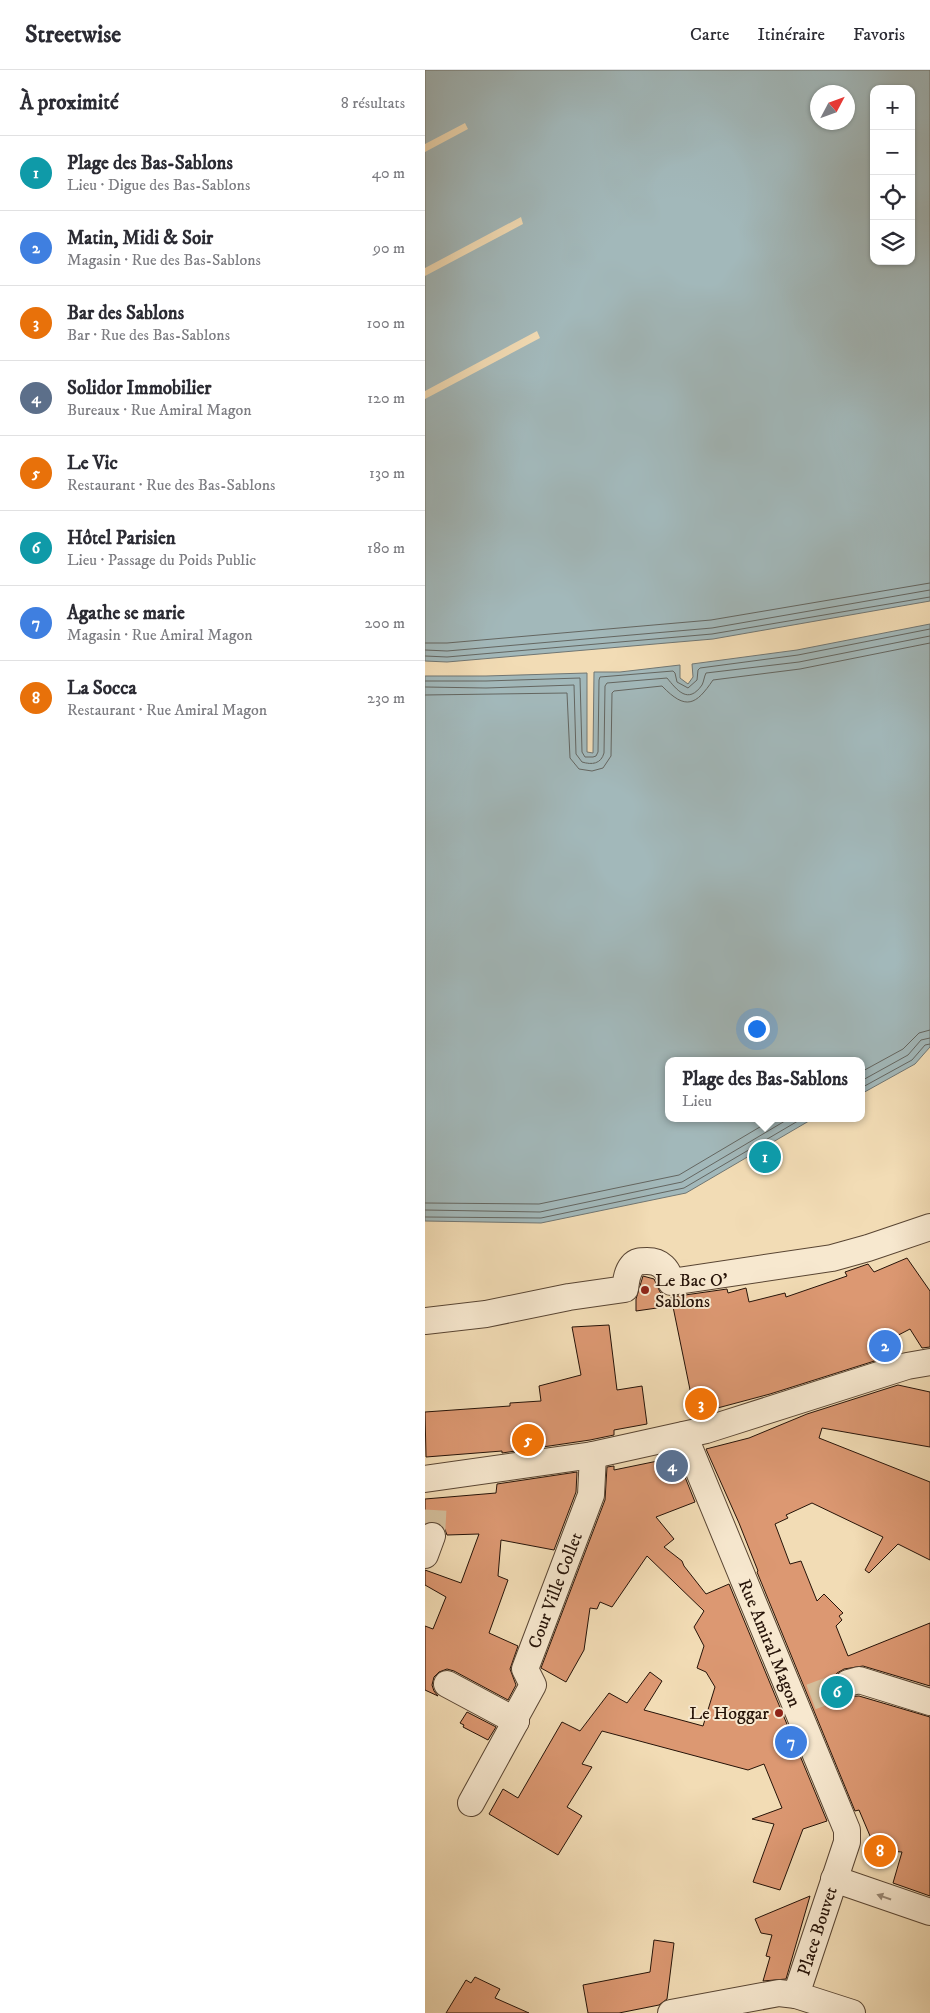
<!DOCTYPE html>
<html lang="fr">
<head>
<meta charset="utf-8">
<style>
	:root { --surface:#fff; --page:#f7f7f7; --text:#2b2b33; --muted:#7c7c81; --line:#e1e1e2; --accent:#8f2418 }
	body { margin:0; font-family:"IM FELL DW Pica",serif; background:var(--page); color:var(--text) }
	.controls { position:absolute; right:15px; top:15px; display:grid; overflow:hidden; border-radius:10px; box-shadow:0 1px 4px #0004 }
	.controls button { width:45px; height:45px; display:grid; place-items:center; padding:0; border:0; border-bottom:1px solid var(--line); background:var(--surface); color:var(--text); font:25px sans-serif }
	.compass { position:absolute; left:385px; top:15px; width:45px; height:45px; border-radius:50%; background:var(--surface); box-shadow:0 1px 4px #0004; rotate:49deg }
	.you { position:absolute; left:331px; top:958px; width:18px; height:18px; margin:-12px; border:4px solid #fff; border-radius:50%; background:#1a73e8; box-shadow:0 0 0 8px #1a73e833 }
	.badge { display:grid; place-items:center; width:32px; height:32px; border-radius:50%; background:var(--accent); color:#fff; font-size:16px; font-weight:700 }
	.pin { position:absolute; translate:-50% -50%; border:2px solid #fff; box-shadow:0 1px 5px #0006 }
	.popup { position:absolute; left:240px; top:987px; width:200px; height:65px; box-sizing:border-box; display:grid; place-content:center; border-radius:10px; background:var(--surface); filter:drop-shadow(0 1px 4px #0005); font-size:16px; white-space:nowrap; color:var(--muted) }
	.popup b { font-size:19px; color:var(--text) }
	.popup::after { content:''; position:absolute; left:50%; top:100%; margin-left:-10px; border:10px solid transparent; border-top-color:var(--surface) }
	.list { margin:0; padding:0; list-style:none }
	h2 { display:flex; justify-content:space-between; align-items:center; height:65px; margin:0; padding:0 20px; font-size:21px }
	h2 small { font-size:16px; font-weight:400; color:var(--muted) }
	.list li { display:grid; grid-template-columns:32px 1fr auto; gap:15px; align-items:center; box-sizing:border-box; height:75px; padding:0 20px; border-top:1px solid var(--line) }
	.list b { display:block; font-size:19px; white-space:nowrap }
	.list p { margin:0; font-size:16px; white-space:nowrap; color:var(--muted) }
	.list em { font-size:16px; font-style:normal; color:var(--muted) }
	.icon { flex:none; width:28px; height:28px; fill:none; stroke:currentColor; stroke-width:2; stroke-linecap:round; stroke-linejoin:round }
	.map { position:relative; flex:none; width:505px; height:1943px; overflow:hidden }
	header { display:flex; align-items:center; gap:30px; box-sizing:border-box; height:70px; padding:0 25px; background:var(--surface); border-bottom:1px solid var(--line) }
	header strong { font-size:24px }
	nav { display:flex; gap:28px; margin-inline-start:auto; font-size:18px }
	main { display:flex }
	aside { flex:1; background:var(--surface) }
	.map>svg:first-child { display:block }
	.water { fill:#a2b8ba; stroke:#707673; fill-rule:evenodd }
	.pier { fill:#f2dcb5 }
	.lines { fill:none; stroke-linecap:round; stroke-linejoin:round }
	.shore { stroke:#646661; stroke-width:1 }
	.building { fill:#dc9872; stroke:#261308 }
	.minor-tunnel { stroke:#d3be9b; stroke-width:26; stroke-dasharray:26 13; stroke-linecap:butt }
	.minor-casing { stroke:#594533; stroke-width:28 }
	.minor { stroke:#f7e8cf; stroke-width:26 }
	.oneway { fill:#998875 }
	.poi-dot { fill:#8f2418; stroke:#f7e8cf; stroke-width:2 }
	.labels { text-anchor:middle; stroke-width:4; stroke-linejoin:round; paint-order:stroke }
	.poi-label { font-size:18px; fill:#261308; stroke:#f7e8cf; text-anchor:start }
	.street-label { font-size:18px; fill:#261308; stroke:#f7e8cf }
</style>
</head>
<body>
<header>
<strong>Streetwise</strong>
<nav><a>Carte</a><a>Itinéraire</a><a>Favoris</a></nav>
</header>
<main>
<aside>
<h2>À proximité<small>8 résultats</small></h2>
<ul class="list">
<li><span class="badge" style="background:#0f9aa8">1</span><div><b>Plage des Bas-Sablons</b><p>Lieu · Digue des Bas-Sablons</p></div><em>40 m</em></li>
<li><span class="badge" style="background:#3f7fe0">2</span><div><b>Matin, Midi &amp; Soir</b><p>Magasin · Rue des Bas-Sablons</p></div><em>90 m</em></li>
<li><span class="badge" style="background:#e8710a">3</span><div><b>Bar des Sablons</b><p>Bar · Rue des Bas-Sablons</p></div><em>100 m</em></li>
<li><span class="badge" style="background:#5c6f8a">4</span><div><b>Solidor Immobilier</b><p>Bureaux · Rue Amiral Magon</p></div><em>120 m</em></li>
<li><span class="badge" style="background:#e8710a">5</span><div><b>Le Vic</b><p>Restaurant · Rue des Bas-Sablons</p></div><em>130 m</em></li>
<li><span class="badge" style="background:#0f9aa8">6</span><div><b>Hôtel Parisien</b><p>Lieu · Passage du Poids Public</p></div><em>180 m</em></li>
<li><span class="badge" style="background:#3f7fe0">7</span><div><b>Agathe se marie</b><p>Magasin · Rue Amiral Magon</p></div><em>200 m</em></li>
<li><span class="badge" style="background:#e8710a">8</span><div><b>La Socca</b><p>Restaurant · Rue Amiral Magon</p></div><em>230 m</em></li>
</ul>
</aside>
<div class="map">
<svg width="505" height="1943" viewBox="0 0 505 1943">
	<rect width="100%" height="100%" fill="#f2dcb5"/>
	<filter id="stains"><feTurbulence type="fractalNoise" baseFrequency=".004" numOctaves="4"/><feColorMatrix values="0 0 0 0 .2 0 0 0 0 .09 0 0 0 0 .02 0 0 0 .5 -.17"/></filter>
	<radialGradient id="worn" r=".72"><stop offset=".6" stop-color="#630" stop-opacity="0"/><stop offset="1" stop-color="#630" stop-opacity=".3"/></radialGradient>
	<path class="water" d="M0,0H505V531L288,569L22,592L0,591ZM449,19H486V191H449ZM392,22H422V52H392Z
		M505,554V977L490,994L436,1024V991H244V1048H389L261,1123L116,1153L0,1151V606H61L162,603V682L168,683L169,602H195L255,595V608L263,614L268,607L267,594L372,580Z"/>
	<path class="pier" d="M40,53L43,59L0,82V74Z
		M96,147L98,154L0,206V198Z
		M112,261L115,268L0,329V321Z"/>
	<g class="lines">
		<path class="shore" d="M0,573H22L286,550L505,513
			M0,580L22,581L287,558L505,520
			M0,586L22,587L287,564L505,527
			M0,611H61L155,608L157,682L160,687H168L171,686L173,682L174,610L175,607L248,601L250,603L252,612L263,618L272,610L273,600L275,598L373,585L505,559
			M0,617L61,618L149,615L151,684L157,692C167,695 176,694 179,683L180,616L182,613L242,608C252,620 263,635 277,615C279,611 279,607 281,603L374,592L505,566
			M0,625L142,623L145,688L154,699L167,701L178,698L186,686L187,623L189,621L237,616C261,641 271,635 288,610L375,599L505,573
			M436,1002L478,979L494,963L505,960
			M436,1011L483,985L496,970L505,968
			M436,1018L487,990L500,975L505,974
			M0,1133L114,1134L254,1105L350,1048
			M0,1140L115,1142L257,1112L365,1048
			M0,1147L116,1148L259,1118L378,1048"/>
	</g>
	<path class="building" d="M482,1188L505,1221V1277L497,1278L485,1259L460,1272L459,1288L345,1324L270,1344L246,1227L302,1219L303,1223L321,1218L324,1232L360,1223L361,1227L422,1206L420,1202L443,1194L449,1202Z
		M218,1206L229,1209L235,1222L238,1224L239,1237L211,1241V1229Z
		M184,1255L192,1320L217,1316L222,1354L189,1360V1365L165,1370L77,1383V1381L1,1387L0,1342L85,1336V1333L116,1331L114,1316L156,1305L147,1257Z
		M473,1315L505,1322V1377L397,1358L394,1368L505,1412V1490L473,1474L444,1503L440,1500L458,1467L387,1433L361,1445L363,1448L350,1454L365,1494L376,1491L392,1531L399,1524L418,1543L414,1546L417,1550L411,1556L423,1586L505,1553V1616L438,1596L419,1599L412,1603L408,1610L409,1617L413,1624L419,1627L434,1626L505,1647V1826L468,1813L477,1782L451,1780L434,1740L430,1741L332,1502L333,1501L314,1453L281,1379L324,1368L382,1344Z
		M252,1387L270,1432L231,1447L249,1469L239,1477L257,1491L259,1496L281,1524L304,1514L402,1751L378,1759L355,1820L328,1812L349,1754L327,1749L357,1738L339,1694L323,1700L177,1661L157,1694L167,1697L142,1737L157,1746L133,1785L64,1744L78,1719L93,1728L137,1652L155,1661L184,1623L202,1633L225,1602L237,1611L219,1640L278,1656L290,1617L281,1602L272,1598L279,1576L269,1557L279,1541L222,1486L187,1537L175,1532L172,1539L165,1538L159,1580L141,1612L116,1598L180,1430L182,1397L189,1396V1400Z
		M152,1402L151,1422L129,1480L76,1470L73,1506L83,1510L64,1563L93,1576L85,1599L91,1615L83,1630L29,1601L22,1599L14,1602L9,1607L7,1615L9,1621L13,1626L0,1620V1556L8,1559L21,1527L0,1515V1500L36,1513L54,1464L22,1465L19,1457L13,1452L5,1451L0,1453V1429L71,1423L72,1414Z
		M42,1642L71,1657L63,1670L38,1657L39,1655L35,1653Z
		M385,1826L361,1909L338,1911L345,1887L341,1886L347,1865L336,1863L330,1849Z
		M229,1870L249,1873L242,1929L234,1935L194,1943H163L158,1915L225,1902Z
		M50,1907L75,1919L70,1928L104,1943H21L41,1910L46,1913Z"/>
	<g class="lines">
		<path class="minor-tunnel" d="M7,1466L9,1429
			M386,1627L423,1613"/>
		<g class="minor-casing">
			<g id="minor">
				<path d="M0,1251L61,1244L144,1227L200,1219C201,1211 202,1202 207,1196C211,1191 216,1191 222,1191C236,1191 243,1199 246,1212L407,1188L443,1178L505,1157"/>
				<path id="s1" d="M259,1365L422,1760V1772L371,1925L427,1943"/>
				<path d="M0,1409L168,1385L281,1360L482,1296L505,1292"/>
				<path d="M0,1485L7,1466"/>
				<path d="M423,1613L434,1610L505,1632"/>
				<path d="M22,1614L91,1651"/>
				<path id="s2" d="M46,1733L91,1651V1646L108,1615L100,1599L166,1425L168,1385"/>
				<path d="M409,1809L505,1842"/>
				<path d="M246,1943L354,1923L371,1925"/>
			</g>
		</g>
		<use href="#minor" class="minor"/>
	</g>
	<defs><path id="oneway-solid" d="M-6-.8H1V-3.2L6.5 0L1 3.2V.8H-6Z" transform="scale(1.25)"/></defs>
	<use class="oneway" href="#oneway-solid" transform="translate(459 1827) rotate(-161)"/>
	<g class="poi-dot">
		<circle cx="220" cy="1220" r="5"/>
		<circle cx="354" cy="1643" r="5"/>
	</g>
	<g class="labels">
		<g class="poi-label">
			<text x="230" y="1216">Le Bac O'<tspan x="230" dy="21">Sablons</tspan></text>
			<text x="344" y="1649" text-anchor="end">Le Hoggar</text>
		</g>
		<g class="street-label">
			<text dy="6" stroke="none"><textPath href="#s2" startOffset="236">Cour Ville Collet</textPath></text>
			<text dy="6" stroke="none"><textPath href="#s1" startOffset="225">Rue Amiral Magon</textPath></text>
			<text transform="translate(392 1861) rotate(-72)" y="6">Place Bouvet</text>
		</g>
	</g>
	<rect width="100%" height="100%" filter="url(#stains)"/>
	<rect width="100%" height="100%" fill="url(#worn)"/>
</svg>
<div class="controls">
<button>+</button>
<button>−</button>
<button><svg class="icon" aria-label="locate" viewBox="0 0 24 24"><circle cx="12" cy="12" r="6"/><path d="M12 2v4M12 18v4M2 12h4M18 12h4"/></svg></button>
<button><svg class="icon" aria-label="layers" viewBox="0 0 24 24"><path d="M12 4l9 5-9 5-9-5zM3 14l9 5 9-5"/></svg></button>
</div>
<svg class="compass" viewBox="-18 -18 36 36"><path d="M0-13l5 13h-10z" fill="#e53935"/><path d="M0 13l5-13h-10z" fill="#7c7c81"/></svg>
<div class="you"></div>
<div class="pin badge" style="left:340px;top:1087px;background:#0f9aa8">1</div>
<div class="popup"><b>Plage des Bas-Sablons</b>Lieu</div>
<div class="pin badge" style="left:460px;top:1276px;background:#3f7fe0">2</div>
<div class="pin badge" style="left:276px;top:1334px;background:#e8710a">3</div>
<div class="pin badge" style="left:247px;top:1396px;background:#5c6f8a">4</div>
<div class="pin badge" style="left:103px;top:1370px;background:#e8710a">5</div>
<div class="pin badge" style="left:412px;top:1622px;background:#0f9aa8">6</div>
<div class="pin badge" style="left:366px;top:1672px;background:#3f7fe0">7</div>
<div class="pin badge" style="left:455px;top:1781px;background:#e8710a">8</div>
</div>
</main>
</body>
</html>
